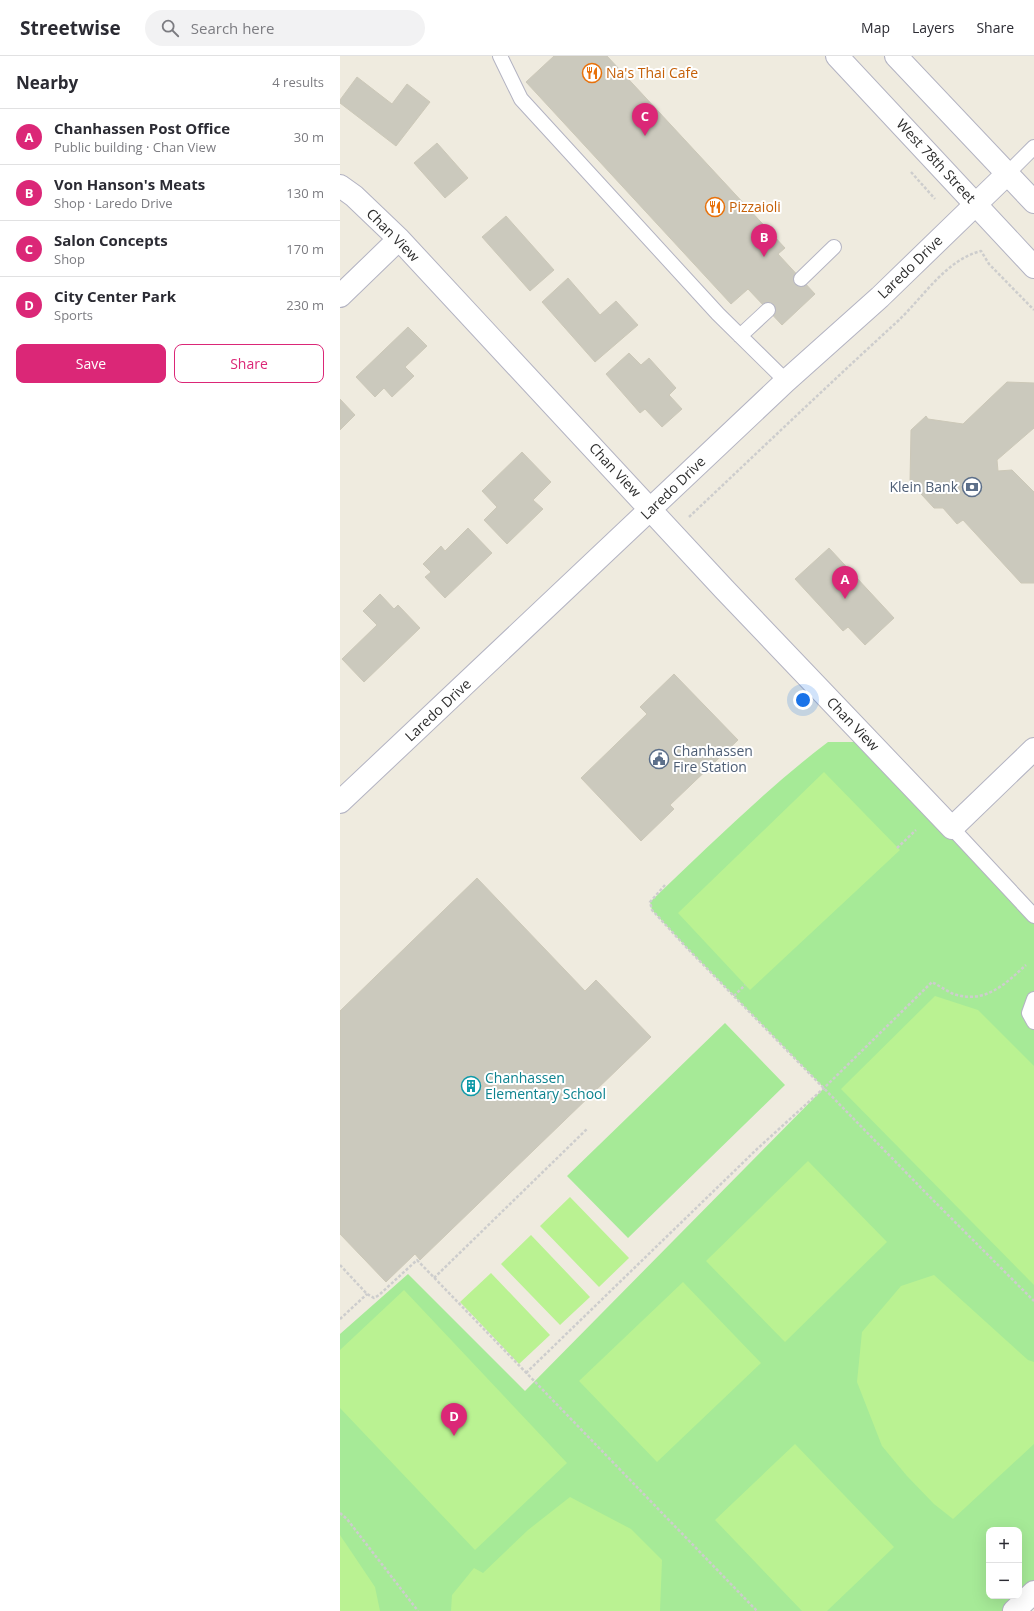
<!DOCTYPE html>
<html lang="en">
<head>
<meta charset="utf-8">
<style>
	:root { --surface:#fff; --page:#f2f2f3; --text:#2b2b33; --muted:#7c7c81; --line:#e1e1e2; --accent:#db2777 }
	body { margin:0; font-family:"Open Sans",sans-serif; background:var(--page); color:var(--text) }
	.controls { position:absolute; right:12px; bottom:12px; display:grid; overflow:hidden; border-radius:8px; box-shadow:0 4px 16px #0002 }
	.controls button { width:36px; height:36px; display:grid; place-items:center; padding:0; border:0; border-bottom:1px solid var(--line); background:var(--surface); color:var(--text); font:20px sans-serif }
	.you { position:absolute; left:463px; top:644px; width:14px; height:14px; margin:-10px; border:3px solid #fff; border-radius:50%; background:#1a73e8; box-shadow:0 0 0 6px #1a73e833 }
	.badge { display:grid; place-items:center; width:26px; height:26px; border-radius:50%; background:var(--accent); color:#fff; font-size:13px; font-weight:700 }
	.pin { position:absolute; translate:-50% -33px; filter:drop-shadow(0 1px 2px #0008) }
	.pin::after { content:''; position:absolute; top:21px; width:14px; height:12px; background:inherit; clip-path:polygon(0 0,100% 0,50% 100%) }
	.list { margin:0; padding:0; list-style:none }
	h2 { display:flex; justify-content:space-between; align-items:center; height:52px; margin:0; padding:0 16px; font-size:17px }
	h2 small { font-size:13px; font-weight:400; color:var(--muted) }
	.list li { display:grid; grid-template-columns:26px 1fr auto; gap:12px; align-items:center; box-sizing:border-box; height:56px; padding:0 16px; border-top:1px solid var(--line) }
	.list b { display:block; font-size:15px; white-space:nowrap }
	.list p { margin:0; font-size:13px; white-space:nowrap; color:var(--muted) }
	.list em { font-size:13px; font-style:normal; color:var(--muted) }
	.actions { display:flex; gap:8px; padding:12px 16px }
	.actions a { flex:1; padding:9px 0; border:1px solid var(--accent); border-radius:8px; text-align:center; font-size:14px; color:var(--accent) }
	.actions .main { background:var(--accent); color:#fff }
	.icon { flex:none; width:22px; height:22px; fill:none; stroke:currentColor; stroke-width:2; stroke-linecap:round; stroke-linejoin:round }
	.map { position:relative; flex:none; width:694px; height:1555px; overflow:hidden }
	header { display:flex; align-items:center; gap:24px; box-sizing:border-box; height:56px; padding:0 20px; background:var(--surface); border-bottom:1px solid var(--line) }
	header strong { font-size:19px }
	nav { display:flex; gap:22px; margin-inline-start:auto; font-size:14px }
	.search { width:280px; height:36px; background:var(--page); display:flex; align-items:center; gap:10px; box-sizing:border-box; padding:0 14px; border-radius:22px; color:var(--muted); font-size:15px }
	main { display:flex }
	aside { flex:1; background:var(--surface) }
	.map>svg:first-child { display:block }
	.green { fill:#a6ea97; fill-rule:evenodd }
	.pitch { fill:#baf292 }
	.building { fill:#cbc9bd; stroke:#ccc8b8 }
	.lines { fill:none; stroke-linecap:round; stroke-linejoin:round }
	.lane-casing { stroke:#b3b3c2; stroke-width:16 }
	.street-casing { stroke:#b3b3c2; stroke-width:24 }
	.secondary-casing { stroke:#b3b3c2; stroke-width:24 }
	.path { stroke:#cdcdcd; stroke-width:2.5; stroke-dasharray:3 2; stroke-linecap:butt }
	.lane { stroke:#fff; stroke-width:14 }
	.street { stroke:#fff; stroke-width:22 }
	.secondary { stroke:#fff; stroke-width:22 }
	.labels { text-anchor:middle; stroke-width:4; stroke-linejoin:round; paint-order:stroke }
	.food-label { font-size:14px; fill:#c56008; stroke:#fff; text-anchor:start }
	.street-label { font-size:14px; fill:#2d2d2d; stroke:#fff }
	.service-label { font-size:14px; fill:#4e5e75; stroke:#fff; text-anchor:end }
	.culture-label { font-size:14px; fill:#0d838f; stroke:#fff; text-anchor:start }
</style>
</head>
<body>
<header>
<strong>Streetwise</strong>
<div class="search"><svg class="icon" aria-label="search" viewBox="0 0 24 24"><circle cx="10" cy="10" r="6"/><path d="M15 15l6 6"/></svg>Search here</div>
<nav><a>Map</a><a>Layers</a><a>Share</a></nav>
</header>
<main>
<aside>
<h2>Nearby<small>4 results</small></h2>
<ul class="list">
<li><span class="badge">A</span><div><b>Chanhassen Post Office</b><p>Public building · Chan View</p></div><em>30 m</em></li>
<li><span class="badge">B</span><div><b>Von Hanson's Meats</b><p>Shop · Laredo Drive</p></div><em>130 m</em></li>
<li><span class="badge">C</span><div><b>Salon Concepts</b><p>Shop</p></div><em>170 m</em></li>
<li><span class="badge">D</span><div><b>City Center Park</b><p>Sports</p></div><em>230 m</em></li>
</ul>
<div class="actions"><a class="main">Save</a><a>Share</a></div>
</aside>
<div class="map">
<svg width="694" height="1555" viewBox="0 0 694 1555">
	<rect width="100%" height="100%" fill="#efebdf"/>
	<path class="green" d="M488,686H529L694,865V1537L676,1555H0V1278L68,1218L185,1335L484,1032L346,891L312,854L310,846C367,792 426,733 488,686ZM649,1474H679V1540H649Z
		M385,967L445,1029L288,1182L227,1120Z"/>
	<path class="pitch" d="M484,716L560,794L410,934L338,857Z
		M595,940L638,954L694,1010V1229L501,1033Z
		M468,1105L547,1186L445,1286L366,1205Z
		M230,1141L289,1202L259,1231L200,1170Z
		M191,1179L250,1241L220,1269L161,1208Z
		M151,1217L210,1279L179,1308L120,1246Z
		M594,1219L688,1304L694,1306V1388L613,1463L594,1448L567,1420L542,1390L517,1326L522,1276L561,1230Z
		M343,1226L421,1307L317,1406L239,1325Z
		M64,1234L227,1407L135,1494L0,1352V1294Z
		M455,1388L554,1491L487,1555H462L375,1464Z
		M230,1441L291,1473L322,1504L320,1555H111L112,1539L134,1512L143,1517L188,1474Z
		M0,1479L35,1531L40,1555H0Z"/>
	<path class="building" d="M214,0H267L445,192L438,198L475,238L442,269L408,233L391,248L186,26Z
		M17,21L52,48L67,28L90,46L56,90L0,47V44Z
		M97,87L128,122L105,142L74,107Z
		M166,160L214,214L190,235L142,181Z
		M228,222L260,259L276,245L298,269L255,306L202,246Z
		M68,271L87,290L65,311L74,320L52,341L44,332L35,341L16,321Z
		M289,297L301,309L309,302L336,332L329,339L342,353L322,371L305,353L300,357L266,318Z
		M667,326L694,327V372L657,404L658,415L672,414L694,436V527H681L623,464L617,468L603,452H594L570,426L571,374L586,360L588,363L623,368Z
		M0,343L15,359L0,374Z
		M182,396L211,426L193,444L203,453L167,488L144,464L157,451L142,435Z
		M128,472L152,497L105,542L85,521L91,516L83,508L101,490L105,495Z
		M489,492L554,562L525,589L508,571L503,575L455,523Z
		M40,538L54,553L58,549L80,572L24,626L2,603L37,569L23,555Z
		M334,618L398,684L330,749L334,753L301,785L241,722L307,658L300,651Z
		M137,822L245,935L256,924L311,981L80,1204L75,1198L46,1226L0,1178V955Z"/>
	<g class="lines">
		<g class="lane-casing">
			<path id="lane" d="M160,0L181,43L378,258L446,325
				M667,118L694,91
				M461,223L494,191
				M400,280L428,254
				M612,772L694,860
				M694,943L689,957L694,966"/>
		</g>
		<g class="street-casing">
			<path id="street" d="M0,130L14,140L59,183L384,533L612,772L694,693
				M0,240L59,183
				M0,746L446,325L540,241L667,118"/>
		</g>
		<g class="secondary-casing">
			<path id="secondary" d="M497,0L694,211
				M556,0L694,146
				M674,1555L694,1536"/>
		</g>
		<path class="path" d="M571,116L595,143
			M349,461C419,395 488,329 559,264C584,240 606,204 641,195L649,208L694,254
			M557,792L576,774
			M325,829L310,846L312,854L346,891L588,1139L694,1245
			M394,940L405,929
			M0,1209L27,1238L34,1242L39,1239L77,1204L417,1555
			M94,1222L248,1072
			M0,1263L27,1238
			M186,1317L417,1093L484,1032L592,926C600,930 609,937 617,939C647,947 666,927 686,909
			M0,1457L7,1463L78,1555"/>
		<use href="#lane" class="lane"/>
		<use href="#street" class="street"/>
		<use href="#secondary" class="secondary"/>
	</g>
	<defs>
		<g id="restaurant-ring" transform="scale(1)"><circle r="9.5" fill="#fff" stroke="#e8710a" stroke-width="1.5"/><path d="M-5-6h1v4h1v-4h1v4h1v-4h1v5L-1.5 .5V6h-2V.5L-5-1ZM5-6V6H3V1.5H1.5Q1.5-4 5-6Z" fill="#e8710a"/></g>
		<g id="bank-ring" transform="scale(1)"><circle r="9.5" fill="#fff" stroke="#5c6f8a" stroke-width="1.5"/><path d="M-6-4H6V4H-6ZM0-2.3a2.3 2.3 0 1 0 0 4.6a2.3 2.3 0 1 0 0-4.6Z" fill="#5c6f8a"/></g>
		<g id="civic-ring" transform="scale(1)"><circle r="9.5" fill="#fff" stroke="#5c6f8a" stroke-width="1.5"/><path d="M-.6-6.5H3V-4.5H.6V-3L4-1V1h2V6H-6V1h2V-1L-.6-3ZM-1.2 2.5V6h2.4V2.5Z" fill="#5c6f8a"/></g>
		<g id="building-ring" transform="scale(1)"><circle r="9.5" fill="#fff" stroke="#0f9aa8" stroke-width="1.5"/><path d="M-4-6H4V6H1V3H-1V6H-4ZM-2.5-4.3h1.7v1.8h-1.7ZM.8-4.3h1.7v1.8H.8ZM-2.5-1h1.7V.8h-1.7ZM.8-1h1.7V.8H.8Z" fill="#0f9aa8"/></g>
	</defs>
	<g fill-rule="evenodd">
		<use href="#restaurant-ring" x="252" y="17"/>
		<use href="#restaurant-ring" x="375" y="151"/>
		<use href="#bank-ring" x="632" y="431"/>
		<use href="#civic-ring" x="319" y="703"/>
		<use href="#building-ring" x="131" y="1030"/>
	</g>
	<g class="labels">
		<g class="food-label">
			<text x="266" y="22">Na's Thai Cafe</text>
			<text x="389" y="156">Pizzaioli</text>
		</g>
		<g class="street-label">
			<text transform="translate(596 105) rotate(47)" y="5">West 78th Street</text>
			<text transform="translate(53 179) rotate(45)" y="5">Chan View</text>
			<text transform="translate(570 211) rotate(-44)" y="5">Laredo Drive</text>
			<text transform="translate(275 414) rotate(47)" y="5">Chan View</text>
			<text transform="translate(333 432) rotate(-44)" y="5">Laredo Drive</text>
			<text transform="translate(98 654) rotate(-43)" y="5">Laredo Drive</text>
			<text transform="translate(513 668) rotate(46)" y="5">Chan View</text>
		</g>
		<g class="service-label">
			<text x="618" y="436">Klein Bank</text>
			<text x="333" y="700" text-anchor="start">Chanhassen<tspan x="333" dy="16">Fire Station</tspan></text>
		</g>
		<g class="culture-label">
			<text x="145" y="1027">Chanhassen<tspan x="145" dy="16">Elementary School</tspan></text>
		</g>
	</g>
</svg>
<div class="controls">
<button>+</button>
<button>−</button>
</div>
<div class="you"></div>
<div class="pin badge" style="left:505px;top:543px">A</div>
<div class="pin badge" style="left:424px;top:201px">B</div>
<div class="pin badge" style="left:305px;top:80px">C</div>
<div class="pin badge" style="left:114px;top:1380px">D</div>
</div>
</main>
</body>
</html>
